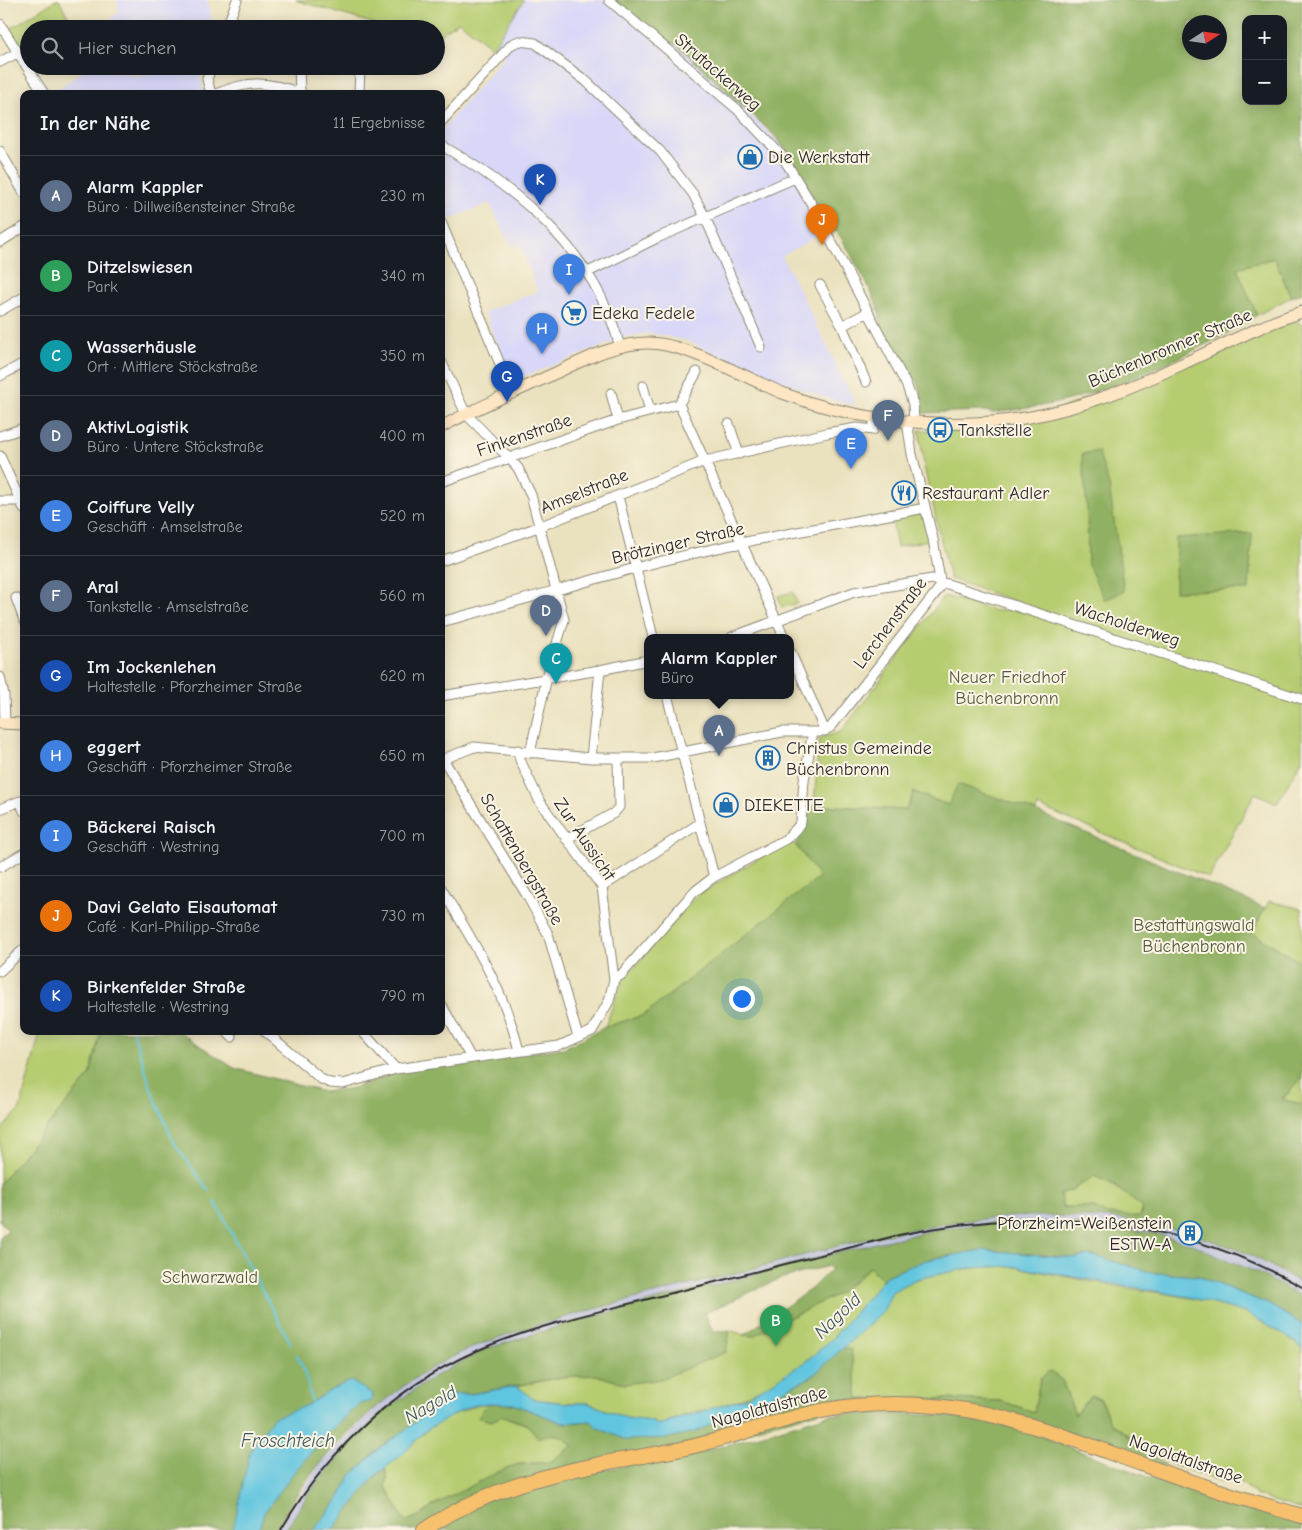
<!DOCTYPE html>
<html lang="de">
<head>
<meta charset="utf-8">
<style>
	:root { --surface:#171b24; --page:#242831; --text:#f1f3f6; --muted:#9ea1a6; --line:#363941; --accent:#1f6fb2 }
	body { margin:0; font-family:"Comic Neue",sans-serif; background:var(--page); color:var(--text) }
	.controls { position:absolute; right:15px; top:15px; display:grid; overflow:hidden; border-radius:10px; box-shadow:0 2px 12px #0003 }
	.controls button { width:45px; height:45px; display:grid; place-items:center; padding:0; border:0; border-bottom:1px solid var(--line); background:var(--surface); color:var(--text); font:25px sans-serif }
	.compass { position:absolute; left:1182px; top:15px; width:45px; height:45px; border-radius:50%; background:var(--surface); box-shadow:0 2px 12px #0003; rotate:78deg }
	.you { position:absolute; left:741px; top:998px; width:18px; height:18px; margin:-12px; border:4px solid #fff; border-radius:50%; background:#1a73e8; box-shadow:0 0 0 8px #1a73e833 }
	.badge { display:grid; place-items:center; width:32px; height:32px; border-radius:50%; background:var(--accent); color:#fff; font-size:16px; font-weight:700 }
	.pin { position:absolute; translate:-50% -41px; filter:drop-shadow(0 1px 2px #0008) }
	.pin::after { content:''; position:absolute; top:26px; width:18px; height:15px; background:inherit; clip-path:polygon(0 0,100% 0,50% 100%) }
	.popup { position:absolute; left:644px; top:634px; width:150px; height:65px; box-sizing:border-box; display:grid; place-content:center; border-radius:10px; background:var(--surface); filter:drop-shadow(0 1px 4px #0005); font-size:16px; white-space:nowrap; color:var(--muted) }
	.popup b { font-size:19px; color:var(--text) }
	.popup::after { content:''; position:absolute; left:50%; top:100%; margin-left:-10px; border:10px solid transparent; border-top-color:var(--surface) }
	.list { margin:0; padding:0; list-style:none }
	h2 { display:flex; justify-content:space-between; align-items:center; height:65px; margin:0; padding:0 20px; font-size:21px }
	h2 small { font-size:16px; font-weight:400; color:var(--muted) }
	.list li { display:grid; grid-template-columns:32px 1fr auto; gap:15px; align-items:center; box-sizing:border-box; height:80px; padding:0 20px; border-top:1px solid var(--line) }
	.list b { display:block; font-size:19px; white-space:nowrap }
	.list p { margin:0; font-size:16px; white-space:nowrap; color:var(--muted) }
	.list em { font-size:16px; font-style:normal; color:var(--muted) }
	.icon { flex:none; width:28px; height:28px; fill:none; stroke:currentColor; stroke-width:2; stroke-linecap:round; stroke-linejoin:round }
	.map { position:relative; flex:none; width:1302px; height:1530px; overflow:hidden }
	.search { position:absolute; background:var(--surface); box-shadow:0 2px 12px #0003; left:20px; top:20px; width:425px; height:55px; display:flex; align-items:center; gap:12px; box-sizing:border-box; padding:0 18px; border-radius:28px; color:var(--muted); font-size:19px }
	.panel { position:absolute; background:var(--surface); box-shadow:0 2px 12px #0003; left:20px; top:90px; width:425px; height:945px; border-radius:10px }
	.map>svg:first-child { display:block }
	.built { fill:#d8d7f8 }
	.industrial { fill:#bfc2dd }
	.green { fill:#b5cc70; stroke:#707c4e }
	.forest { fill:#90b062; stroke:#5e6e46; fill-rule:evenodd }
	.water { fill:#61c5df; stroke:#467885 }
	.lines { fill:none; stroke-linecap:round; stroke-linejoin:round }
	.stream { stroke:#61c5df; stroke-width:2 }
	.minor-casing { stroke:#8a8674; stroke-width:11 }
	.secondary-casing { stroke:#8a8674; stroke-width:13 }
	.primary-casing { stroke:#8a8674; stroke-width:16 }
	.minor { stroke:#fff; stroke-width:9 }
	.secondary { stroke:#fce6c4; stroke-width:11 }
	.primary { stroke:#f7c06c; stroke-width:14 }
	.rail { stroke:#2b2b2b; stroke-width:2 }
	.labels { text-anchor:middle; stroke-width:4; stroke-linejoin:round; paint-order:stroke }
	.street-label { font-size:18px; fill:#2b2b2b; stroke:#fcf5e5 }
	.poi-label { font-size:18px; fill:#2b2b2b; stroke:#fcf5e5; text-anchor:start }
	.park-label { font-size:18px; fill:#545b40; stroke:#fcf5e5 }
	.water-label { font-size:19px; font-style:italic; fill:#3b5961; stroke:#fcf5e5 }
</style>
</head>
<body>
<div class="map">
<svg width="1302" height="1530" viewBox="0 0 1302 1530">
	<rect width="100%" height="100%" fill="#fcf5e5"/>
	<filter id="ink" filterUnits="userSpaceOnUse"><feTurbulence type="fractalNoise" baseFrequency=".02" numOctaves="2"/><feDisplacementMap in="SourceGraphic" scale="10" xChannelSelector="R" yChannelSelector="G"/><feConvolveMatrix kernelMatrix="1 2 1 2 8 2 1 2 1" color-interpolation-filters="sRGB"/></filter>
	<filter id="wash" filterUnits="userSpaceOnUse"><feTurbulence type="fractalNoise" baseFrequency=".0096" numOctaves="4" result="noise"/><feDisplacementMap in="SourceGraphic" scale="20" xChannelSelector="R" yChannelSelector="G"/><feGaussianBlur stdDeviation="1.12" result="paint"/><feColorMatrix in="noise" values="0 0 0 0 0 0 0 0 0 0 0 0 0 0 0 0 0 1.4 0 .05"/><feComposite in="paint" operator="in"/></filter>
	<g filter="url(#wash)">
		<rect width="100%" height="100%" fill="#eae1be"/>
		<path class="built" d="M117,0H208L213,29H105L104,23L119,12Z
			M524,0H614L652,31L679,47L785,148L799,168L830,232L823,233L782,256L856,405L826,398L760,373L685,340L650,333L625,337L512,381L485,312L538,291L519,243L512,247L489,203L446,221L441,210V131L504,57L492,48Z
			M90,66H107L136,77L163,70L162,66H198L204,94H51Z"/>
		<path class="industrial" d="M1010,1215L1125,1219L1201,1237L1243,1252L1302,1283V1297L1256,1272L1212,1254L1193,1244L1157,1234L1097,1225L876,1243L571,1323L486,1349L346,1448L308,1494L286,1530H276L320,1464L376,1407L422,1373L462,1352L498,1337L617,1302L728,1275L881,1234L940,1223Z"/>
		<path class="green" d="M56,0H59L75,29H29V59L24,62L5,32Z
			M295,0H524L492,48L459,21L436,37V29H391Z
			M1274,258L1291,297L1257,315L1236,268Z
			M1295,320L1302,325V760L1277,803L1255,793L1209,878L1038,806L1034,816L948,805L914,792L906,810L814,805L819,738L841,732L944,596L996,611L1011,608L1117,636L950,579L925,471L919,430L934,431L935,436H945L947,431L1018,424Z
			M925,508L933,539L897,547L891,515Z
			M793,592L797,603L782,608L778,596Z
			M791,839L820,877L644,1015L605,1027L622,981L696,896Z
			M1269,901L1302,909V963L1252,933Z
			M44,1031H101L90,1075L0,1183V1131L20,1109L39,1036Z
			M1302,1078V1104L1282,1100Z
			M1094,1176L1112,1184L1143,1207L1140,1217L1107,1214L1092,1207H1063L1060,1193L1072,1190Z
			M1010,1266C1049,1273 1088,1281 1126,1288C1186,1297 1257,1303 1302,1349V1510L1257,1496L1236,1478L1223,1482L1171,1464L1110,1422L1101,1400L1091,1395L1075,1415L1062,1380L1040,1379L1034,1412L1001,1401L917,1398L858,1399L851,1350L842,1348L882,1312L891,1292L916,1279L969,1268Z
			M869,1267L883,1280L832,1339L804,1363L760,1391L717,1408L695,1412L658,1425L651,1421L626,1418L588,1403H565L532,1399L517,1386L563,1377L596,1375L625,1384L726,1352L730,1330L744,1335L753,1336L856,1281Z
			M488,1403L478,1417L491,1421L502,1416L565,1438L573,1446L550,1462L519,1464L434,1505L423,1514L405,1522L386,1487L387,1477L385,1468C399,1457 411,1443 425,1432C443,1417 466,1408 488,1403Z"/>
		<path class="forest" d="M614,0H1302V293L1291,297L1274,258L1237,268L1257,315C1199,351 1127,385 1061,402C1038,407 1015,410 992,413L986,411L921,413L918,411V406L922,402L918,384L915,378L908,380L880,327C886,310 851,256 842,239L836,231L830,232L799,168L774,135L679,47L652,31ZM1246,19H1283V101H1246ZM1190,22H1220V52H1190Z
			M1098,451L1109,485L1124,591L1105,600L1088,565L1087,509L1082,454Z
			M1252,533L1249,590L1175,591L1176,538Z
			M958,784L1029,809L1265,908L1252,933L1302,963V1078L1282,1099L1302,1104V1283C1282,1272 1262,1260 1241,1251C1205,1237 1165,1226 1126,1220C1111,1217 1096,1218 1081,1217C946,1208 830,1250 702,1282C650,1295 599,1307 548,1322C504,1335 460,1349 422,1374C363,1411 307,1468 276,1530H0V1237L8,1230L0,1221V1183L90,1075L101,1031H178L234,1068L324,1092L353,1088L400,1071L564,1048L605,1027L644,1015L819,877L796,845L814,805L906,810L914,792L948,805ZM1094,1176L1112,1184L1143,1208L1140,1217L1107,1214L1092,1207H1063L1060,1194L1072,1190Z
			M1009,1221L1097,1225L1157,1234L1193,1244L1212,1254L1256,1272L1302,1297V1324L1268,1304L1198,1276L1155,1273L1090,1255L1076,1258L983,1250L926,1260L886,1276L883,1280L869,1267L840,1293L753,1336L744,1335L811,1289L831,1269L828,1266L779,1279L705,1313L713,1332L730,1330L726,1352L661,1379L625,1384L596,1375L563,1377L470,1394H447L412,1425L381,1447L350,1477L340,1497L314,1530H286L308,1494L346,1448L383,1411L437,1375L486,1349L573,1322L876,1243L939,1229Z
			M842,1348L851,1350L858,1399L917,1398L1001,1401L1034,1412L1040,1379L1049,1371L1062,1380L1075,1415L1091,1395L1101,1400L1110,1422L1165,1464L1162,1466L1017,1415L857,1402L452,1507L417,1530H333C349,1509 364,1485 385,1468L387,1477L386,1487L405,1522L423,1514L434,1505L506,1468L519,1464L550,1462L572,1446C560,1432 554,1433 537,1438L529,1425L503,1416L491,1421L478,1417L488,1403L513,1404L563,1423L591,1421L598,1428L695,1432L811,1377Z
			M853,1413L938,1415L986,1421L1024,1430L1164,1483L1302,1520V1530H436L486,1500L559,1478L702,1452L828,1415Z"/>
		<path class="water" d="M983,1250L1076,1258L1090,1255L1155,1273L1198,1276L1268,1304L1302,1324V1349L1293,1340L1246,1313L1189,1297L1011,1266L969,1268L916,1279L892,1292L883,1312L811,1377L695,1432L668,1438L626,1440L598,1428L591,1421L563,1423L513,1404L488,1403L468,1407L425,1431L402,1455L375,1476L333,1530H314L340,1497L350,1477L381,1447L412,1425L447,1394H470L517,1386L533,1399L565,1403H588L626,1418L651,1421L658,1425L745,1398L804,1363L832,1339L886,1276L926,1260Z
			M351,1381L373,1394L372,1401L359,1404L330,1431L295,1471L264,1513L259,1530H233L250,1451L273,1418L307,1405L336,1387Z"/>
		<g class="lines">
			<path class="stream" d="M133,1031L151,1089L174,1143L209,1191
				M215,1202L291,1344
				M297,1355L304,1370L312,1402"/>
		</g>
	</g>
	<g filter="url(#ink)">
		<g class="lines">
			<g class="minor-casing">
				<path id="minor" d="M609,0L737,109L782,156L811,203L907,386L913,404L914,422
					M0,24L44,94
					M226,29L237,0
					M0,62L19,52
					M299,66L300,92
					M211,94L207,79L212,66
					M216,94C249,80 269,81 303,94
					M359,94L360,66
					M441,122L512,44L519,41L535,43L586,81L660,151L693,194L705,217L761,347
					M441,145C522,192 595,252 620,347
					M0,151L24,193
					M441,222L512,393
					M0,242L24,227
					M588,272L657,238L795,178
					M820,285L842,326
					M0,311L24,297
					M441,361L466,414L509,458L518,468L531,495L564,620L547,677L530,753
					M0,376L24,363
					M866,382L842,326L868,312
					M643,386L650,411
					M611,393L618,420
					M679,404L784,637
					M729,424L739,454
					M0,436L24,428
					M0,456L24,509
					M441,482L618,420L679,404L697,372
					M618,496L653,637
					M0,501H24
					M441,561L541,526L705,461L827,433L857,428L873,430L875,417
					M16,598L24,620
					M441,622C506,605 570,586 635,568C730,542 828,527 925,508
					M732,637L854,592L932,579L1302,699
					M790,651L825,731
					M0,677L4,695L5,723
					M667,695L714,877
					M441,696L600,670L648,660
					M518,750L520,760L540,802L602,887L614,979
					M591,758L600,670
					M443,759L528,897L548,934L578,1037
					M441,760L474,747L591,758H653L782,732H819L831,727L941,586L933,539L912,454L907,421
					M0,809L20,801L24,811
					M566,839L614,813L619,807L618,759
					M0,867L24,853
					M602,887L700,823
					M441,888C473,941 505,991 519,1051
					M0,971L24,949
					M441,1004L471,1058
					M226,1031L232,1037
					M265,1031L321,1079L330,1083L343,1084L396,1069L559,1046L592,1031L609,1001L614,979L621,975L694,892L714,877L786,839L796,829L801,822L804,780L813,732
					M362,1031L396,1069"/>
			</g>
			<g class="secondary-casing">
				<path id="secondary" d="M441,427C476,408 513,393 549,376C580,362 613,343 648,343C687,343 747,379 785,394C850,419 923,427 992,422C1058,417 1121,393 1180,365C1220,347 1260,325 1302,312
					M0,723L24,724"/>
			</g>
			<g class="primary-casing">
				<path id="primary" d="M424,1530C497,1480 586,1466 671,1451C733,1440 791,1412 854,1406C966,1395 1043,1429 1144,1465C1196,1484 1249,1501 1302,1516"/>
			</g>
			<use href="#minor" class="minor"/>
			<use href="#secondary" class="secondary"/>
			<use href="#primary" class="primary"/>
			<path class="rail" d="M281,1530C329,1447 403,1379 493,1344C549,1322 610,1309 668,1294C745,1274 822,1254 899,1235C1037,1206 1178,1216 1302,1287"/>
		</g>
	</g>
	<defs>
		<g id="shop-ring" transform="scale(1.25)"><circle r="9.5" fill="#fcf5e5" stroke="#1f6fb2" stroke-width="1.5"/><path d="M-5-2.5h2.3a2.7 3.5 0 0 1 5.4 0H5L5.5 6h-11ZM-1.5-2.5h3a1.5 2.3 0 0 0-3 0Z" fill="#1f6fb2"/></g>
		<g id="supermarket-ring" transform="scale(1.25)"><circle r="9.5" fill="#fcf5e5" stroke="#1f6fb2" stroke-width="1.5"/><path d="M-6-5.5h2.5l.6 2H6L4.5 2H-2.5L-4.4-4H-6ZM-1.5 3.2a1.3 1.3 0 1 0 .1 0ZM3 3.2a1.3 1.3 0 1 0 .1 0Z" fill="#1f6fb2"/></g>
		<g id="bus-ring" transform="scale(1.25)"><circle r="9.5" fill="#fcf5e5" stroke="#1f6fb2" stroke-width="1.5"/><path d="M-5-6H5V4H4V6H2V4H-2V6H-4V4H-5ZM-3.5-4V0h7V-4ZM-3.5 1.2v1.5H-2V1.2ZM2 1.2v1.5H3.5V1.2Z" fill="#1f6fb2"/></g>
		<g id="restaurant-ring" transform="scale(1.25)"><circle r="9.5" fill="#fcf5e5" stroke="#1f6fb2" stroke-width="1.5"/><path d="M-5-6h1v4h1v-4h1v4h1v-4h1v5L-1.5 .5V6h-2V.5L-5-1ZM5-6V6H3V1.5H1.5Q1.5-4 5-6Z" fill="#1f6fb2"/></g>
		<g id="building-ring" transform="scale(1.25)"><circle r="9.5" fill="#fcf5e5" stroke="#1f6fb2" stroke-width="1.5"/><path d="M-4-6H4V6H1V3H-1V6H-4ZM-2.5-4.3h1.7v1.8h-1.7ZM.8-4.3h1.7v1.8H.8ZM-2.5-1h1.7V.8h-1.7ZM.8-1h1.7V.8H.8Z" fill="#1f6fb2"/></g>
	</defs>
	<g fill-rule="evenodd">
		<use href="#shop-ring" x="750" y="157"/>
		<use href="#supermarket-ring" x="574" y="313"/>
		<use href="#bus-ring" x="940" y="430"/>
		<use href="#restaurant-ring" x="904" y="493"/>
		<use href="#building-ring" x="768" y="758"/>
		<use href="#shop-ring" x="726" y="805"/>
		<use href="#building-ring" x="1190" y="1233"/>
	</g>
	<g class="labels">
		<g class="street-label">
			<text transform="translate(718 72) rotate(41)" y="6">Strutackerweg</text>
			<text transform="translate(1170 348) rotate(-23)" y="6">Büchenbronner Straße</text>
			<text transform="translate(524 435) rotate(-19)" y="6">Finkenstraße</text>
			<text transform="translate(584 491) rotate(-22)" y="6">Amselstraße</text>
			<text transform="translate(678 543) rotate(-13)" y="6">Brötzinger Straße</text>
			<text transform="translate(890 623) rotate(-53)" y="6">Lerchenstraße</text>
			<text transform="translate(1127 624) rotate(18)" y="6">Wacholderweg</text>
			<text transform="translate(585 839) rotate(56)" y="6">Zur Aussicht</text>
			<text transform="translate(522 859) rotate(60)" y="6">Schattenbergstraße</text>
			<text transform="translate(769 1407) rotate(-15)" y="6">Nagoldtalstraße</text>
			<text transform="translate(1186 1459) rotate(19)" y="6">Nagoldtalstraße</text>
		</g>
		<g class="poi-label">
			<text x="768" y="163">Die Werkstatt</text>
			<text x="592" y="319">Edeka Fedele</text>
			<text x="958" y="436">Tankstelle</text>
			<text x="922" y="499">Restaurant Adler</text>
			<text x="786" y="754">Christus Gemeinde<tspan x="786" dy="21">Büchenbronn</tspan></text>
			<text x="744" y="811">DIEKETTE</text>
			<text x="1172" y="1229" text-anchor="end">Pforzheim-Weißenstein<tspan x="1172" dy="21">ESTW-A</tspan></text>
		</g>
		<g class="park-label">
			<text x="1007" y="683">Neuer Friedhof<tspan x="1007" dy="21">Büchenbronn</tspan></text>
			<text x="1194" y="931">Bestattungswald<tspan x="1194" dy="21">Büchenbronn</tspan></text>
			<text x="210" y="1283">Schwarzwald</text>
		</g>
		<g class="water-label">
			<text transform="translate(837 1315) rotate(-44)" y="7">Nagold</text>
			<text transform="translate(430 1404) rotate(-30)" y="7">Nagold</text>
			<text x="288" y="1447">Froschteich</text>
		</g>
	</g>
</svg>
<div class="controls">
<button>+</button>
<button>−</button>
</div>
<svg class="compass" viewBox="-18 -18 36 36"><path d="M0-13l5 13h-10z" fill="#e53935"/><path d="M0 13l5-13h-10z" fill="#9ea1a6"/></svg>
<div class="you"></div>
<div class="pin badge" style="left:719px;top:756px;background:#5c6f8a">A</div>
<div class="popup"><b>Alarm Kappler</b>Büro</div>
<div class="pin badge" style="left:776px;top:1346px;background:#2e9e5b">B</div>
<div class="pin badge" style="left:556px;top:684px;background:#0f9aa8">C</div>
<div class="pin badge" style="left:546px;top:636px;background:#5c6f8a">D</div>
<div class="pin badge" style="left:851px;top:469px;background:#3f7fe0">E</div>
<div class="pin badge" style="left:888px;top:441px;background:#5c6f8a">F</div>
<div class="pin badge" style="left:507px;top:402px;background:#1a4fb4">G</div>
<div class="pin badge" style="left:542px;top:354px;background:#3f7fe0">H</div>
<div class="pin badge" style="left:569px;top:295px;background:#3f7fe0">I</div>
<div class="pin badge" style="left:822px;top:245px;background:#e8710a">J</div>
<div class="pin badge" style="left:540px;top:205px;background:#1a4fb4">K</div>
<div class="search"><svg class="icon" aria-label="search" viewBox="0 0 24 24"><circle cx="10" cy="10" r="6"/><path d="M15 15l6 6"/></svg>Hier suchen</div>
<section class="panel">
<h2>In der Nähe<small>11 Ergebnisse</small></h2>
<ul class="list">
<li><span class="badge" style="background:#5c6f8a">A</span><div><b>Alarm Kappler</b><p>Büro · Dillweißensteiner Straße</p></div><em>230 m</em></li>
<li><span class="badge" style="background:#2e9e5b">B</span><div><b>Ditzelswiesen</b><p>Park</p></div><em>340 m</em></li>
<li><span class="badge" style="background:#0f9aa8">C</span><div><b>Wasserhäusle</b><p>Ort · Mittlere Stöckstraße</p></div><em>350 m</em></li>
<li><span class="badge" style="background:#5c6f8a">D</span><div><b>AktivLogistik</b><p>Büro · Untere Stöckstraße</p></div><em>400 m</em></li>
<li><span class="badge" style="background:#3f7fe0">E</span><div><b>Coiffure Velly</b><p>Geschäft · Amselstraße</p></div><em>520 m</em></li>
<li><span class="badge" style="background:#5c6f8a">F</span><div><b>Aral</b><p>Tankstelle · Amselstraße</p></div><em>560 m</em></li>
<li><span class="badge" style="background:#1a4fb4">G</span><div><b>Im Jockenlehen</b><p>Haltestelle · Pforzheimer Straße</p></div><em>620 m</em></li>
<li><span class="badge" style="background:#3f7fe0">H</span><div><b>eggert</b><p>Geschäft · Pforzheimer Straße</p></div><em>650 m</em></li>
<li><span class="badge" style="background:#3f7fe0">I</span><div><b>Bäckerei Raisch</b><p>Geschäft · Westring</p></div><em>700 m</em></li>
<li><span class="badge" style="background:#e8710a">J</span><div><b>Davi Gelato Eisautomat</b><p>Café · Karl-Philipp-Straße</p></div><em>730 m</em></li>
<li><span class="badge" style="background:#1a4fb4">K</span><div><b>Birkenfelder Straße</b><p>Haltestelle · Westring</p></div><em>790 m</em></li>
</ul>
</section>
</div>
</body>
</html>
